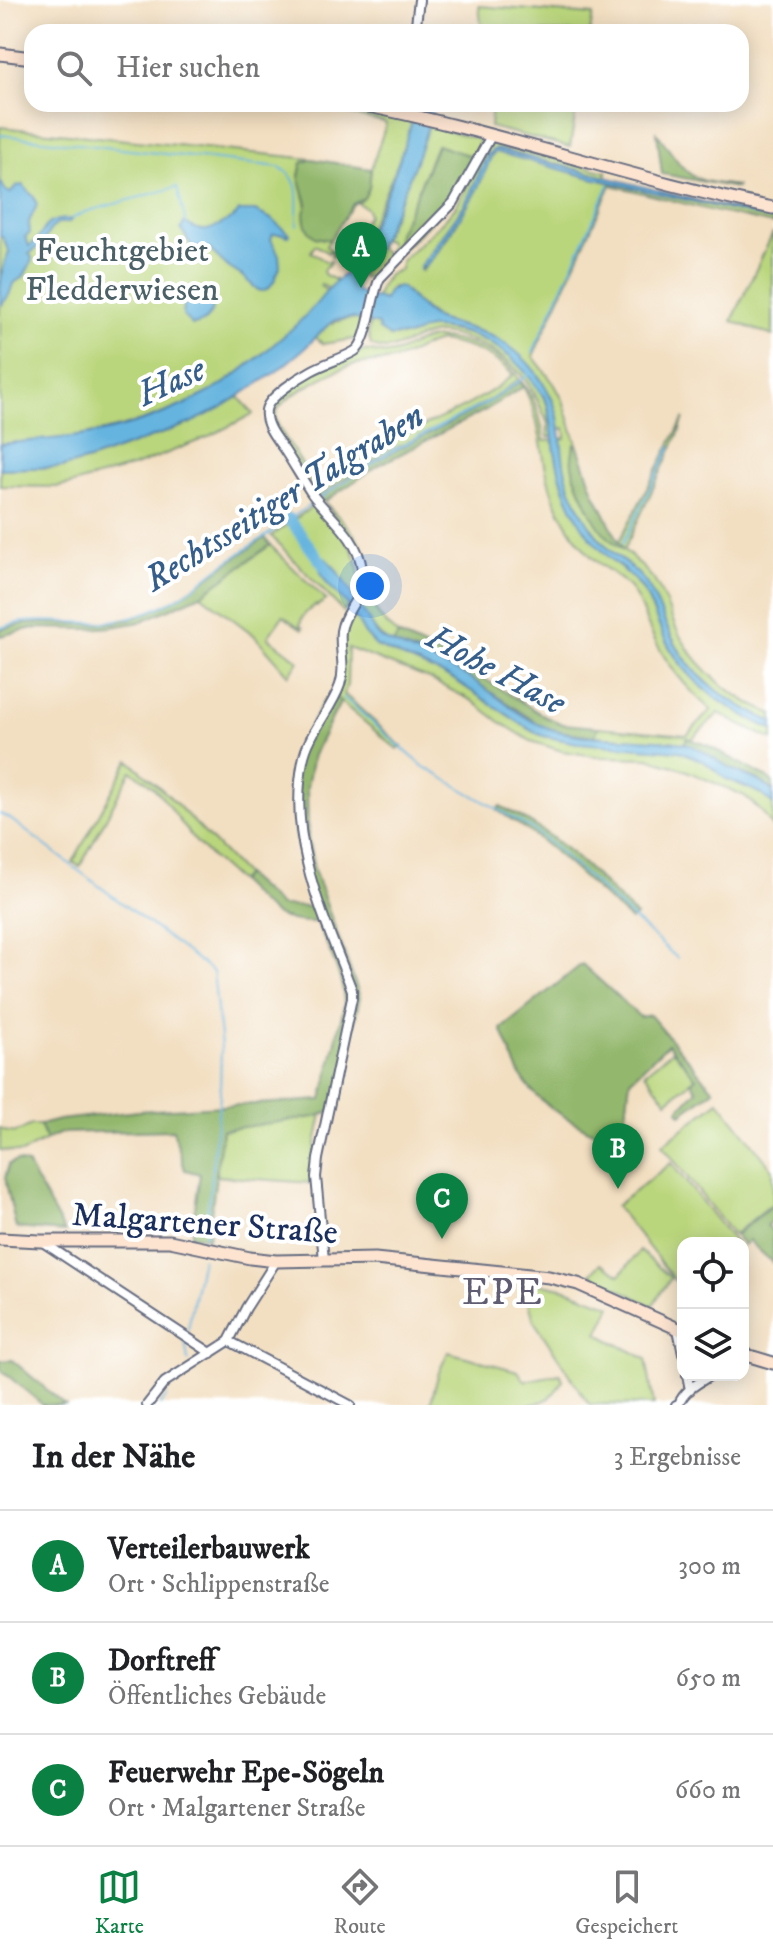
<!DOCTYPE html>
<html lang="de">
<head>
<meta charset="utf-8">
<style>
	:root { --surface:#fff; --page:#f2f2f2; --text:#202124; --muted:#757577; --line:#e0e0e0; --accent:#0b8043 }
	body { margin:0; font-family:"IM FELL DW Pica",serif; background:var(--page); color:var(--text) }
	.controls { position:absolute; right:24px; bottom:24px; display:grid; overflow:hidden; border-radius:16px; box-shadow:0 4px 20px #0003 }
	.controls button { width:72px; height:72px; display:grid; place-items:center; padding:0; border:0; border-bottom:2px solid var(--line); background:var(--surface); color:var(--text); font:40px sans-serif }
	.you { position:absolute; left:370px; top:586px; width:28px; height:28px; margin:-20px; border:6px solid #fff; border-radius:50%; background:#1a73e8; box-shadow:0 0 0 12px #1a73e833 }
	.badge { display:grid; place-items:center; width:52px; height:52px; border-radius:50%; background:var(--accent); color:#fff; font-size:26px; font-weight:700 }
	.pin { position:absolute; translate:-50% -66px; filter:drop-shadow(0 2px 4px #0008) }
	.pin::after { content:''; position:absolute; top:42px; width:28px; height:24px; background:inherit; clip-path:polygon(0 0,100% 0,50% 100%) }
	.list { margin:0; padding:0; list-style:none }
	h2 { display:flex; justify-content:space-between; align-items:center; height:104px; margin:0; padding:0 32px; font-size:34px }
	h2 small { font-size:26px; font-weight:400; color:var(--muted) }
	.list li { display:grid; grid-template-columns:52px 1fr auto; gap:24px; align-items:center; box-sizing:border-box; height:112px; padding:0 32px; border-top:2px solid var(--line) }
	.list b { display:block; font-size:30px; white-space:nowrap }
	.list p { margin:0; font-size:26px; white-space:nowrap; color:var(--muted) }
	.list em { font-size:26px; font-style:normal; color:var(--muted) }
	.icon { flex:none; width:44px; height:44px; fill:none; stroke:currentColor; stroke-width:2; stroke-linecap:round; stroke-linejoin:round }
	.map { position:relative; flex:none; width:773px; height:1405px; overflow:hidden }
	.search { position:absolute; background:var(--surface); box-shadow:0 4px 20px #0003; left:24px; right:24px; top:24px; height:88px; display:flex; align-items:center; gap:20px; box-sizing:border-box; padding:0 28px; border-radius:24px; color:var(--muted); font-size:30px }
	.sheet { height:440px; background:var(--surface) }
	nav { display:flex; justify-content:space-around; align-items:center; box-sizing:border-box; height:112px; border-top:2px solid var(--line); background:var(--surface); font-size:22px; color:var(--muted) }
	nav a { display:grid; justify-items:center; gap:4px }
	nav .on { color:var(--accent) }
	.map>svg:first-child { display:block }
	.green { fill:#bad67c; stroke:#6a826d; stroke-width:2; fill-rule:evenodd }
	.forest { fill:#93b76c; stroke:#577365; stroke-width:2 }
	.water { fill:#65b4df; stroke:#40729e; stroke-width:2 }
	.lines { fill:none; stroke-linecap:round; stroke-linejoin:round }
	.stream { stroke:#65b4df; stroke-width:2 }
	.river { stroke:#65b4df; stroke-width:12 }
	.street-casing { stroke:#666c80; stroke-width:12 }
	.secondary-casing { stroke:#666c80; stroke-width:15 }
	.street { stroke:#fff; stroke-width:8 }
	.secondary { stroke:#fde4d1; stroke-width:11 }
	.labels { text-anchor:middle; stroke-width:8; stroke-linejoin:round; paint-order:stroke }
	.park-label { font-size:34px; fill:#4b6167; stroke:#fff }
	.street-label { font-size:34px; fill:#1b2f5e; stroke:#fff }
	.water-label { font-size:36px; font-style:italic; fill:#355e8b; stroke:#fff }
	.quarter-label { font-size:38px; letter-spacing:2px; fill:#605c72; stroke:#fff }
</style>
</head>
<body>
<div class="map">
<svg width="773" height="1405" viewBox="0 0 773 1405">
	<rect width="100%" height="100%" fill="#fff"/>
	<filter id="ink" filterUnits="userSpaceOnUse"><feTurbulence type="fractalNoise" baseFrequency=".0125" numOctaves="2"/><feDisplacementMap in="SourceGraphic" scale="16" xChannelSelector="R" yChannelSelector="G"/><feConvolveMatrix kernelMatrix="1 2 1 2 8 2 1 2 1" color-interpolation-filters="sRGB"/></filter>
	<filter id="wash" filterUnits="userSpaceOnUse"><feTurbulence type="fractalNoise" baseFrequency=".006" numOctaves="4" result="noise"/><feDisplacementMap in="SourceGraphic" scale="32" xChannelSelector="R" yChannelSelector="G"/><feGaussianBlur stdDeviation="1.8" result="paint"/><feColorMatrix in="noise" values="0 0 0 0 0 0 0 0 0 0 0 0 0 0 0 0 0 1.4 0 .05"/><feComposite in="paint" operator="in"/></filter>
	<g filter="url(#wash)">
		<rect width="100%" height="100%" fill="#f2dec0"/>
		<path class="green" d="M479,6L593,15L590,32H482Z
			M305,104H344L375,110L412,122C398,172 372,219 350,266L344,250L368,215L367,209L358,203L364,198L369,188L371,169L386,124L384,122Z
			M492,104H577L570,147L490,127Z
			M428,125L478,139L479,146L474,157L436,145L414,200L398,233L397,255L386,266H385L390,243L383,239L378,248L385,253L382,267L379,272L374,271L371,276L374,280H369L366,275L364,278L360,275L369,264L393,217Z
			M0,127L312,159L302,163L299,176L315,237L330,240L326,246L335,253L333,257L331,256L333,253L329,251L328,253L315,245L311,252L327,262L331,261L328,266L325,267L323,272L325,275L336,280L329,289L321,284L320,286L327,291C312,315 288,333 266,351C247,366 228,383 207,394C162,417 111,432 61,439C41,442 20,441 0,444Z
			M494,143L607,172L606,177L500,149L492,150L465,204L420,267L422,271C443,248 461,218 476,191C483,179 486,160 496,152L596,179L773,220V224L714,211L611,185L533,356L555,385L563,400L577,444L574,445C573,451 571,458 572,465C575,483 597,529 611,540C614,543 618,545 622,547L619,542L684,418L679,433L624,550C634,559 646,569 654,580C666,597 670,618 680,636C701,672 734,699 773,714V722C731,703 693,680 672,637C663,619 657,599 645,582C635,568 621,560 609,549C589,528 570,498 564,469C562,460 562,449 560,439L566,438L565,428L559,429C556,387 524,351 486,334C471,327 454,325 439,319C425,313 412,297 401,287H392L385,300L376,297L380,287L388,275L401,269V261L445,219L456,206L490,144Z
			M773,233V336L732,321Z
			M352,318L366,321L360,338L323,344L315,337C332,321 330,323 352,318Z
			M370,322L379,325L390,336L396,334L406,336L414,334L425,328H439L468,334L496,345L517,361L539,389L547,404L553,437H548C547,433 548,429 548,425C547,420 543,413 541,408C528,375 504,354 472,341C461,337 447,332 436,333C413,335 394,358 371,345L368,333Z
			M432,338C462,337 503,353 519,379L490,400L447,423L389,451L339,482L318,497L273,428L269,420L270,411L277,398L315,370L361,351C372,349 382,356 394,353C407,350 418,340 432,338ZM440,341C467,345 494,354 513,375C475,407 430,421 386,444C361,456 339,472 316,487L280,429C277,423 274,417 277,411C284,395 339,368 356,364C371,361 386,363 400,358C414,353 425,344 440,341Z
			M521,381C536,399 541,418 544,441L553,440C560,485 572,521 606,554C617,566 631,574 641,588C652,603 656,621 664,637C689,687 725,707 773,730V740L740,725L719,713L692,739L687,738L685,743L594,736L599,727L687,735L711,710C686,688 665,663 651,632C644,618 640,601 630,588C620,577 607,570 596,561C579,545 567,526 557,505C539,467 545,418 520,382Z
			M239,397L253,414L208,437L135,466L73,484L58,487L0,486V469L63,467L89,460L191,423Z
			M321,498C334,513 352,528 361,546C366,556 367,566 368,576C370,605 376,617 398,635L393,644C372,635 372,619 357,605L364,591L365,581L362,557Z
			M316,504C334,526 364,551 358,582C356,593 349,603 344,612L271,536Z
			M270,545L326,600L317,606L315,605C308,611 301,615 300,625L303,628L302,629L283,616L268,637L299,661L289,675L254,635L201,595Z
			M354,611V615L365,634L376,646L453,679L532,731L543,736L595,744L679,751L705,762L726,779L750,788L771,801L773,805V828L762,812L745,796L680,768L648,758L601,757L562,751L531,741L500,722L471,700L429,679L348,648L347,685L344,694L402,747L397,749L336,698L344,630L347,620Z
			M129,760L168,795L245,875L239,882C225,869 209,856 196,842C173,816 165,790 131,771L80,867L73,862Z
			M673,1050L696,1078L667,1101L645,1073Z
			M719,1101L773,1170V1203L733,1235L662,1145Z
			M322,1114L312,1163L311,1183L215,1176L222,1130Z
			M31,1125H40L46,1140L22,1153L0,1150V1128C14,1136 17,1132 31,1125Z
			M671,1163L735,1243H683V1287L681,1288L616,1206Z
			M640,1251L671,1278L652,1306L591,1274L601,1263L620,1275Z
			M539,1283L566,1289L611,1306L598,1334L646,1359L654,1405L589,1404L534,1321L529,1302L534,1285Z
			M448,1352L518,1371L525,1381L560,1374L563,1380C553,1397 548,1401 529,1405H430L439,1372Z"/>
		<path class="forest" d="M657,133C669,148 681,172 699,179C711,184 725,184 737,186V188L662,174Z
			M437,145L474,157L452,201L397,255L398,233L414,200Z
			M312,159L371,169L369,188L364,198L353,204L330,240L315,237L309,232L305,223L304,213L307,204L299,176L302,163Z
			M520,382L523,387L486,410L379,465L324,502L321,498C342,483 365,467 389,454C433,430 479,412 520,382Z
			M577,444L594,492L623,550C615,543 606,537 600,528C591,516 574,478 572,464C571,458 573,451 574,445Z
			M265,538L270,545L201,595L140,622L112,627L87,629L33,628L0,636V630C37,616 78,629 116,622C156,615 187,593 219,569C234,559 250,548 265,538Z
			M398,635L446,657L475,673L546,717L563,724L599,727L594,736L557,731L542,726L471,679L423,655L393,644Z
			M336,698L341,701L313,755L307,787L308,839L314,870L360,997L335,1110L315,1117L222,1130L208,1238L191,1235L200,1174L185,1170L173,1130L61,1133L46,1140L40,1125L59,1120L138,1111L322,1100L344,1006C345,978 327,948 317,922C274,923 268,910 239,882L245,875L280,906L314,907L300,863L294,819L292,767L295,755L324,700Z
			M687,738L707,745L766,777L773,783V790L757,779L738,772L685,743Z
			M500,806C554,831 595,874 636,916L631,920C606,899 582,876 557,854C539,837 518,824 497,810Z
			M582,964L640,1017L650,1015L714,1090L681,1114L678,1110L697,1090L691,1082L696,1078L668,1044L630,1080L626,1115L641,1134L638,1137L618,1124L602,1137C574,1122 537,1105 521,1076C513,1061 508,1044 501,1029Z
			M17,1161L27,1164L65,1232L16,1228L5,1178L9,1164Z
			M773,1205V1219L767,1225L773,1232V1263L749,1241L743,1245L735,1235Z
			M12,1360L65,1405H43L1,1370L0,1361Z"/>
		<path class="water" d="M417,104H434C420,161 395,212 369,264C362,269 354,281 356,290L362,294L384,300L389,290L398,286L401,287C412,297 424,313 438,319C452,325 469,327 484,333C505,341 524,356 537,374C546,387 555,401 558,417C563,442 561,465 571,489C581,512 592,533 610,550C622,561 636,569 646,583C658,600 663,620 672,638C694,681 731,703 773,722V730C725,707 689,686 664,637C656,620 651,602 641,587C632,575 620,568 610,558C596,546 584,531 576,515C563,491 557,466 553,439C551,428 551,414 547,403C543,394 536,386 530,378C506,347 470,327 430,328C422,328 416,335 407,336C400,336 397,334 390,337L379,330L378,325L352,318L335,320L328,325L305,348L276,372L221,408L191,423L89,460L63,467L0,469V444C30,440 61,439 91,434C130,427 171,412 206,394C224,385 240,372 256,359C282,338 306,318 326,292C337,278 350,274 354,254C384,210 402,155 417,104Z
			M495,149L716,205L773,216V220L596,179L496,152L491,156C481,187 463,214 444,241C437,251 430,264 420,270V267L465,204L488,154Z
			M0,181L6,191L11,193L16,186L23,185L34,197L37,205L29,222L30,233L25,237L29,246C51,232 36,219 72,219L68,223H58L50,230L42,244L29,254L32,257L31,263L24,276L13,284L9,295L0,307C0,289 0,267 9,253L3,238L0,235Z
			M239,211H255L272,219L289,234L288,236L282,234H273L271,239L279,255L280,267L274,281L269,288L263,291L258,290L242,276L228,267L209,249L192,247L181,229L184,223H186C201,234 209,231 223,223C231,218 235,219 239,211Z
			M194,290L205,293L214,300C214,313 206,324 192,325L183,316L185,296Z
			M325,558L335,568L351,592L353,600L363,611L378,636L381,638C411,653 443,662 471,679C495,693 516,715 543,726C580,742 640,735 682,743C701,746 718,763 736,771C750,778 762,780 773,792V805L760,793L726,779L705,762L679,751L577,743L543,736L532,731L453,679L376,646L365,634L354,615V611C341,595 319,584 319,561Z"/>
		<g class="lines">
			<path class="stream" d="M0,135L279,167C304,179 296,202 297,225
				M772,199L773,200
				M71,219L85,212L177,187L186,223
				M533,352L609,185
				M320,498L388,453L490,401L528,375
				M623,543L671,446
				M0,628C36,613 78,628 116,620C144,615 171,604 194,587C204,580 213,571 224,564C254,544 285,523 315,501
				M343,697L424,767L532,829L552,845L677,958
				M0,814L9,818L213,972L221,1046L220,1095L205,1236
				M187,1334L202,1258
				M185,1340L188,1361
				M160,1405L168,1395"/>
			<path class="river" d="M289,519L328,571"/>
		</g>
	</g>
	<g filter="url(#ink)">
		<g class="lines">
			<g class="street-casing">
				<path id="street" d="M415,32L419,0
					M41,1241L211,1353
					M324,1260L316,1177L318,1159L352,998V990C324,917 287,841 303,761C308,733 331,711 340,685C346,667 339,649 341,631C345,606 366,599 362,569C358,537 330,518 312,494C302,479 293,463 283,448C275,437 264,424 266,410C268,397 300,377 311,371C325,363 342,359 355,351C369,342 371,295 380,278L454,202L491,136
					M678,1329L683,1354
					M229,1341L350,1405
					M687,1375L690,1390
					M147,1405L165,1382L229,1341L246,1308L276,1261
					M676,1405L679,1404C684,1390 699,1383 711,1375"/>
			</g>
			<g class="secondary-casing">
				<path id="secondary" d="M0,54L32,58
					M358,104C498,131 633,180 773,208
					M0,1239L40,1241H170L250,1258L276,1261L375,1259L549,1277L578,1284L683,1331
					M743,1354L773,1363"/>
			</g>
			<use href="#street" class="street"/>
			<use href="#secondary" class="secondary"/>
		</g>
	</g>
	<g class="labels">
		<g class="park-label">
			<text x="122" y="261">Feuchtgebiet<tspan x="122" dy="39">Fledderwiesen</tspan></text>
		</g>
		<g class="street-label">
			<text transform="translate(205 1222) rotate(4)" y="12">Malgartener Straße</text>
		</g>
		<g class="water-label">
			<text transform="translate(170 380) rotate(-25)" y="13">Hase</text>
			<text transform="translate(283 496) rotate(-32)" y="13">Rechtsseitiger Talgraben</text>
			<text transform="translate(497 668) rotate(28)" y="13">Hohe Hase</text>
		</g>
		<g class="quarter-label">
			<text x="503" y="1304">EPE</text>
		</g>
	</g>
</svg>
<div class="controls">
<button><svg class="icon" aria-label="locate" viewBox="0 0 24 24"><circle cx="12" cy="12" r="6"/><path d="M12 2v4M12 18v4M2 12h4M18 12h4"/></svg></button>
<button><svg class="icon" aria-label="layers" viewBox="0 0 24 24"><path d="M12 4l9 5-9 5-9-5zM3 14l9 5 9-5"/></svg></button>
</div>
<div class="you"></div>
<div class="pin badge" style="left:361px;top:288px">A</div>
<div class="pin badge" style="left:618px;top:1189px">B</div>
<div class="pin badge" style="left:442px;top:1239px">C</div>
<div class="search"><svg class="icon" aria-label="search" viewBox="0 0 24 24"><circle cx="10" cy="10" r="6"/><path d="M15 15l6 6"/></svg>Hier suchen</div>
</div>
<section class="sheet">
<h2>In der Nähe<small>3 Ergebnisse</small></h2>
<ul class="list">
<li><span class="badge">A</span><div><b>Verteilerbauwerk</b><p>Ort · Schlippenstraße</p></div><em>300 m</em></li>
<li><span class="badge">B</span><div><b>Dorftreff</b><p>Öffentliches Gebäude</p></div><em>650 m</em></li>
<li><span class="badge">C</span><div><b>Feuerwehr Epe-Sögeln</b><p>Ort · Malgartener Straße</p></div><em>660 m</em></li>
</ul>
</section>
<nav>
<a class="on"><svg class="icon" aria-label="map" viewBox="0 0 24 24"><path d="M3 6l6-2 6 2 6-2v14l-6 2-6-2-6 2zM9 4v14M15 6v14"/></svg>Karte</a>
<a><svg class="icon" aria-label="directions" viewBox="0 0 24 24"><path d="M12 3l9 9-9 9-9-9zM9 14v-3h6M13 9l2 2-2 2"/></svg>Route</a>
<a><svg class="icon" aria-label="saved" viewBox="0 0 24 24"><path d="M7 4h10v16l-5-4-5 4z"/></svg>Gespeichert</a>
</nav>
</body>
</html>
